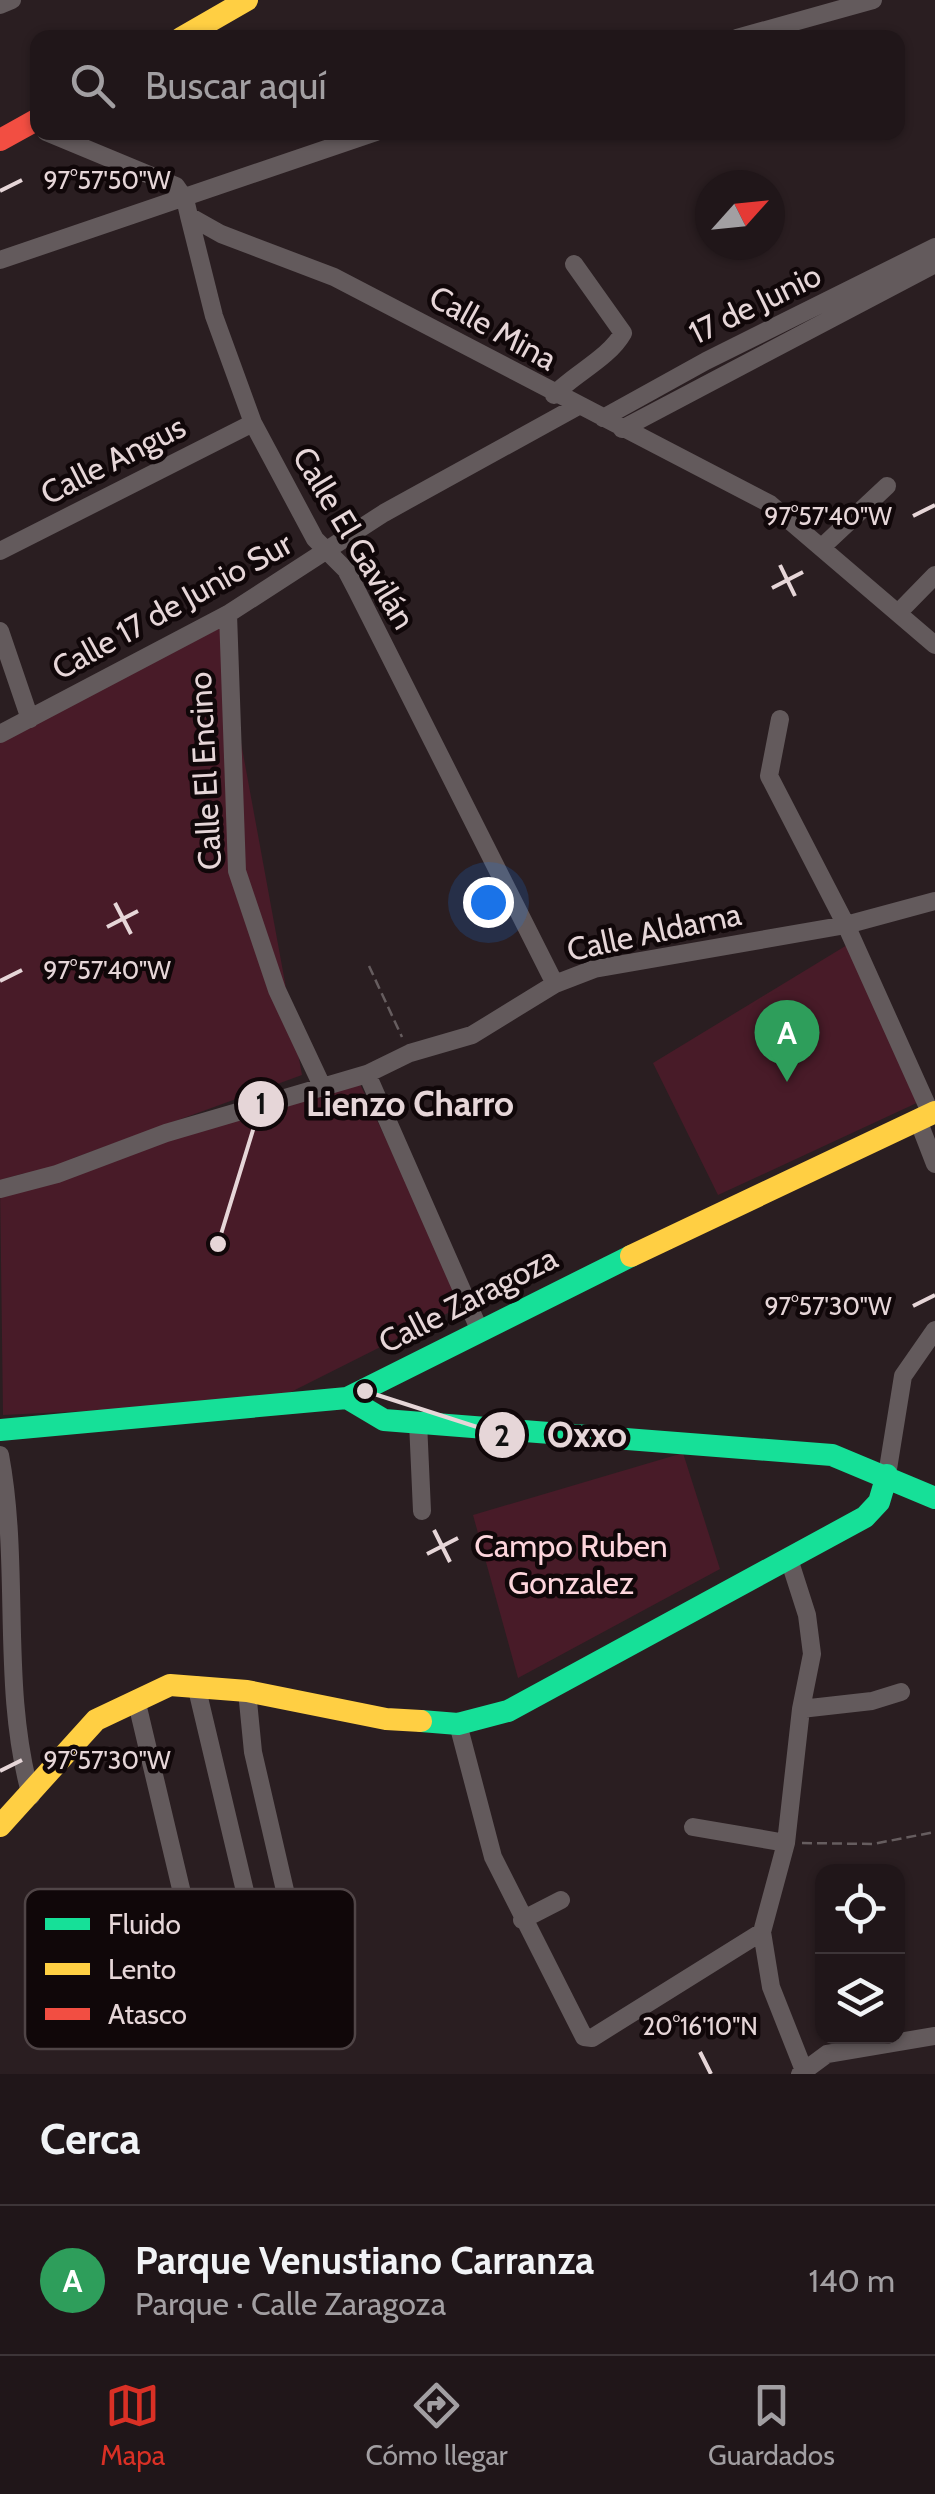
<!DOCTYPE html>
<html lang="es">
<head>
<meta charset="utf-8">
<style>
	:root { --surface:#201619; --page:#281f22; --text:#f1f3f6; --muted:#a29fa2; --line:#3d3538; --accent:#d93025 }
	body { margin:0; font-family:Cabin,sans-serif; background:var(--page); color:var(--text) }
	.controls { position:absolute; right:30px; bottom:30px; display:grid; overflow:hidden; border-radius:20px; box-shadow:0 2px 8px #0004 }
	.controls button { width:90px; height:90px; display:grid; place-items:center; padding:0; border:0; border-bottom:2px solid var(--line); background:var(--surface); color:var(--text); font:50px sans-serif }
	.compass { position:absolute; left:695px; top:170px; width:90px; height:90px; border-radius:50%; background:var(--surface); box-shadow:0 2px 8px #0004; rotate:63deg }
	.you { position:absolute; left:488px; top:902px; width:35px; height:35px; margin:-25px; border:8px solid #fff; border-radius:50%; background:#1a73e8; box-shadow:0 0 0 15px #1a73e833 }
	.badge { display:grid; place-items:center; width:65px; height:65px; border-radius:50%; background:var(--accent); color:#fff; font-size:32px; font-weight:700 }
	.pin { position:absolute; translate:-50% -82px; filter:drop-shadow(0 2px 5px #0008) }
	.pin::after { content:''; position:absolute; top:52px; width:35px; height:30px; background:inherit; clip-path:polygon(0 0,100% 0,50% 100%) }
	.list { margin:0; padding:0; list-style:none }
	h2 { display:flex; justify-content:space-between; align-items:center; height:130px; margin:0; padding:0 40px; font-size:42px }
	h2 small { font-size:32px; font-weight:400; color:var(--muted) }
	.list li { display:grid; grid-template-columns:65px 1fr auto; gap:30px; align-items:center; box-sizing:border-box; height:150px; padding:0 40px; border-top:2px solid var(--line) }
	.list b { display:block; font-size:38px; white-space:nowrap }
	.list p { margin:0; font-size:32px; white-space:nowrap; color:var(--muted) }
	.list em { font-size:32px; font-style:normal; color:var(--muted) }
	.icon { flex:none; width:55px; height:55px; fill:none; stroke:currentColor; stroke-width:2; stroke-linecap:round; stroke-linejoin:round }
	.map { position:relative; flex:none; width:935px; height:2074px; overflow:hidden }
	.search { position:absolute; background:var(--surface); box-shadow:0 2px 8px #0004; left:30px; right:30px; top:30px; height:110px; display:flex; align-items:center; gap:25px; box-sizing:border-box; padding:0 35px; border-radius:20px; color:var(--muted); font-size:38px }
	.sheet { height:280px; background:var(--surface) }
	nav { display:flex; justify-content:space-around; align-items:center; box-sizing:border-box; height:140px; border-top:2px solid var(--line); background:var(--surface); font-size:28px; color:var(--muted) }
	nav a { display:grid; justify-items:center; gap:5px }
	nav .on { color:var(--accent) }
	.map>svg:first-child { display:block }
	.green { fill:#481b28 }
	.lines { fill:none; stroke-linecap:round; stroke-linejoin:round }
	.path { stroke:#665d5f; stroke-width:2.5; stroke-dasharray:10 5; stroke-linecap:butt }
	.street { stroke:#635a5c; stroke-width:18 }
	.fast { stroke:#16e098; stroke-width:22 }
	.slow { stroke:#ffcf43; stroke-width:22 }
	.jam { stroke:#f24e42; stroke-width:22 }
	.ticks { fill:none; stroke:#e6d6d8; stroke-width:4 }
	.labels { text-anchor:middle; stroke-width:9; stroke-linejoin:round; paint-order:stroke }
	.street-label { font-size:32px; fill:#e6d6d8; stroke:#100709 }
	.park-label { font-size:32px; fill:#fdd5dc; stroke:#100709 }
	.key { fill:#100709; stroke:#504547; stroke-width:2.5 }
	.key-label { font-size:28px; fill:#e6d6d8 }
	.ticks-label { font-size:25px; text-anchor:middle; fill:#e6d6d8; stroke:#100709; stroke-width:9; stroke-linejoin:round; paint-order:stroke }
	.leader { fill:none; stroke:#e6d6d8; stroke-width:4 }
	.callout-dot { fill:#e6d6d8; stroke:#100709; stroke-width:4 }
	.mark-label { font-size:30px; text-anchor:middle; font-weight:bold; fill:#111 }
	.callout-label { font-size:35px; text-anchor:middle; font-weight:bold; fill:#e6d6d8; stroke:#100709; stroke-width:9; stroke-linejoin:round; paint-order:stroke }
</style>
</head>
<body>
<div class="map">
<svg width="935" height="2074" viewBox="0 0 935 2074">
	<rect width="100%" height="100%" fill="#2a1e21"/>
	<path class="green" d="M220,628L302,1075L71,1159L360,1084L464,1305L271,1402L3,1415L0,1183L25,1173L0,1180V739Z
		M852,942L921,1101L718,1195L653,1063Z
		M683,1453L720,1569L518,1678L473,1515Z"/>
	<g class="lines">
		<path class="path" d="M369,966L402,1037
			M802,1843L873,1844L935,1832"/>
		<path class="street" d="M0,5L12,0
			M737,38L873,0
			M46,132L176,186L185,199L189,216L221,234L334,277L770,504L935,645
			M189,216L214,316L253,423L315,539L346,570L357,591L555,984
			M0,260L376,132
			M554,395C574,374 609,358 623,333L574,264
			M603,418L706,361L935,247
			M622,429L935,264
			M822,547L887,486
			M0,551L253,423
			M898,613L935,575
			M228,614L237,871L277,990L323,1088
			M0,631L30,719
			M780,719L769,776L846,925L931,1114
			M0,734L228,614L384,513L578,406
			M367,1074L479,1329
			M918,1120L935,1164
			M0,1189L57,1174L166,1133L367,1074L410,1053L472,1035L555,984L594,969L846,925L935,901
			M418,1422L422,1511
			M0,1455C21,1567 0,1686 31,1796
			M887,1475L903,1376L935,1330
			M790,1562L807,1615L812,1654L801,1709L786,1843L762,1932L771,1987L803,2068
			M196,1685L258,1946
			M247,1691L253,1752L287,1899
			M136,1699L205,1990
			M801,1709L872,1701L901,1692
			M458,1724L493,1857L584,2037L592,2038L762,1932
			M693,1827L786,1843
			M522,1920L561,1900
			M800,2074L827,2054L935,2036"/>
		<path class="fast" d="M347,1398L384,1420L832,1455L935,1498
			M0,1430L347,1398L631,1256
			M421,1721L458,1724L508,1711L865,1517L879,1502L887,1475"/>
		<path class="slow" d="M181,38L247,0
			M631,1256L935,1112
			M0,1826L96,1720L170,1685L247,1691L386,1719L421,1721"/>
		<path class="jam" d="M0,140L38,119"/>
	</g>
	<path class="ticks" d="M0,191L22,180M913,516L935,505M780,565L795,596M772,588L803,572M115,903L131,934M107,927L138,911M0,981L22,970M913,1306L935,1295M434,1530L450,1562M427,1554L458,1538M0,1771L22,1760M700,2052L711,2074"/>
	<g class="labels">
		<g class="street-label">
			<text transform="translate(755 304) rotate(-26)" y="11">17 de Junio</text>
			<text transform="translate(493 328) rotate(29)" y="11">Calle Mina</text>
			<text transform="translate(113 460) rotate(-27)" y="11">Calle Angus</text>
			<text transform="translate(354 538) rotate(59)" y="11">Calle El Gavilán</text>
			<text transform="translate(172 606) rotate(-29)" y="11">Calle 17 de Junio Sur</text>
			<text transform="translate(205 771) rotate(-93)" y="11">Calle El Encino</text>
			<text transform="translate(654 932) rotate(-12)" y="11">Calle Aldama</text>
			<text transform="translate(468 1300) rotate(-27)" y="11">Calle Zaragoza</text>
		</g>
		<g class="park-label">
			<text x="571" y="1557">Campo Ruben<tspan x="571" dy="37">Gonzalez</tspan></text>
		</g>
	</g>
	<rect x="25" y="1889" width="330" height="160" rx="15" class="key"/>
	<rect x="45" y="1918" width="45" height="12" fill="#16e098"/>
	<rect x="45" y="1963" width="45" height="12" fill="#ffcf43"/>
	<rect x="45" y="2008" width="45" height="12" fill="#f24e42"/>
	<g class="key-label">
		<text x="108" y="1934">Fluido</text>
		<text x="108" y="1979">Lento</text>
		<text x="108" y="2024">Atasco</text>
	</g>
	<g class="ticks-label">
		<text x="107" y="189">97°57'50"W</text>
		<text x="828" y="525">97°57'40"W</text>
		<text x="107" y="979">97°57'40"W</text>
		<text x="828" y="1315">97°57'30"W</text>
		<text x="107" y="1769">97°57'30"W</text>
		<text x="700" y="2035">20°16'10"N</text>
	</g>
	<path class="leader" d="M218 1244L261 1104M365 1391L502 1435"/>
	<g class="callout-dot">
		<circle cx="218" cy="1244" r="10"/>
		<circle cx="365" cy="1391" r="10"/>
		<circle cx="261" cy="1104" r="25"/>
		<circle cx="502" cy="1435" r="25"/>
	</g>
	<g class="mark-label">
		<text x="261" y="1114">1</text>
		<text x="502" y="1446">2</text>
	</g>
	<g class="callout-label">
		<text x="410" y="1116">Lienzo Charro</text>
		<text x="587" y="1447">Oxxo</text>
	</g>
</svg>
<div class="controls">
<button><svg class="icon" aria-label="locate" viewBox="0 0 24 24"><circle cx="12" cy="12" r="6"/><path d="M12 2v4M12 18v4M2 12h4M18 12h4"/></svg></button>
<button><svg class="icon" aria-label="layers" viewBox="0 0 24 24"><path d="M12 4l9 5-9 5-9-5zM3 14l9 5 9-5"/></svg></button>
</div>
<svg class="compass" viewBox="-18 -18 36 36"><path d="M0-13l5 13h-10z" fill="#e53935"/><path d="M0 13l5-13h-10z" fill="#a29fa2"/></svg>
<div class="you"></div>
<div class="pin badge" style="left:787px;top:1082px;background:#2e9e5b">A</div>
<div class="search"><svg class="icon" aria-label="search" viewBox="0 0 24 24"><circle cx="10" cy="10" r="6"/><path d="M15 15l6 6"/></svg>Buscar aquí</div>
</div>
<section class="sheet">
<h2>Cerca<small></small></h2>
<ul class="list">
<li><span class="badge" style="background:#2e9e5b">A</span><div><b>Parque Venustiano Carranza</b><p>Parque · Calle Zaragoza</p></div><em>140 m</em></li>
</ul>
</section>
<nav>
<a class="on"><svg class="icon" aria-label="map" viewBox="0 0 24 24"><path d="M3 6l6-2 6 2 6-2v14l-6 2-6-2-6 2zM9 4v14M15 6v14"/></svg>Mapa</a>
<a><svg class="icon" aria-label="directions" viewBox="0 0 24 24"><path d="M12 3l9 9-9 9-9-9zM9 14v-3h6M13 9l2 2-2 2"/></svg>Cómo llegar</a>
<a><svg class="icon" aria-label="saved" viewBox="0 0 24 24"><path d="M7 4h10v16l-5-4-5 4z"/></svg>Guardados</a>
</nav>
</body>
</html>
